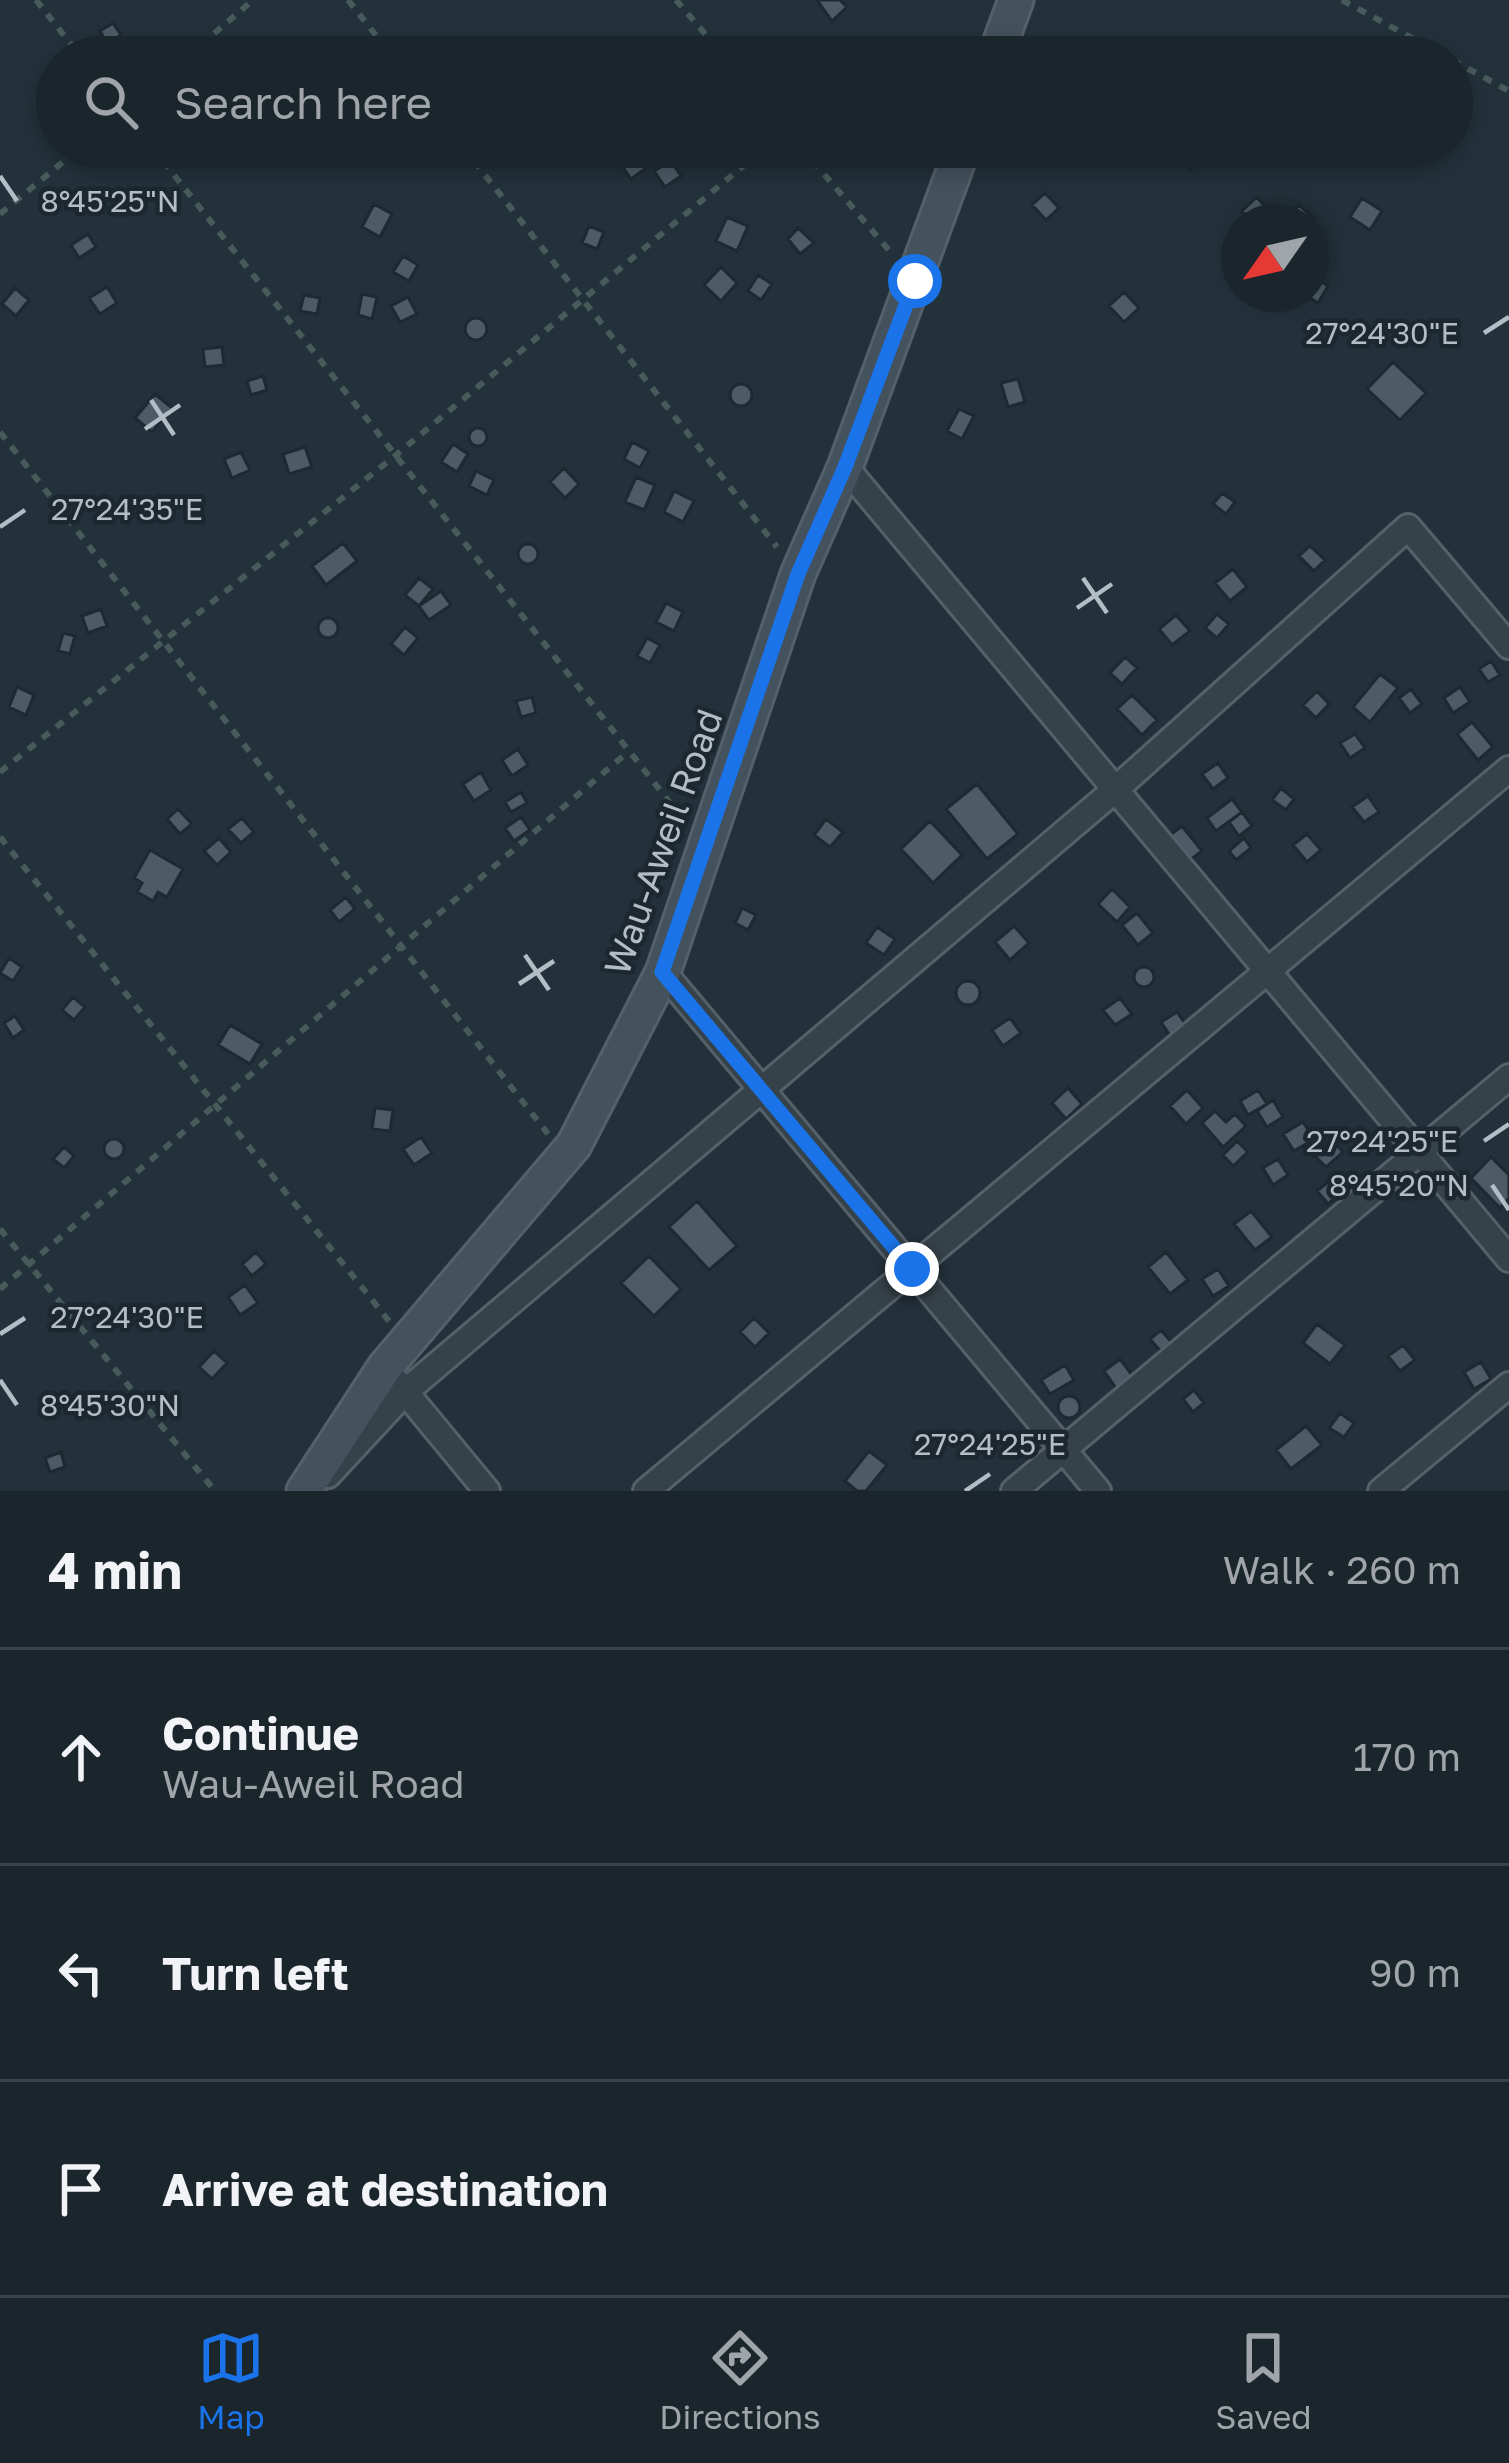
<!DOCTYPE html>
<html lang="en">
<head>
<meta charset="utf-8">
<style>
	:root { --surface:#1a252c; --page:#273138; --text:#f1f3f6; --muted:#9fa5a9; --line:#384248; --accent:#1a73e8 }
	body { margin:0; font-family:"Golos Text",sans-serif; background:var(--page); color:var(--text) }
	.compass { position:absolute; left:1221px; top:204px; width:108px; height:108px; border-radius:50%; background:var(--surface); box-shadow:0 6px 18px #0003; rotate:236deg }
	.stop { position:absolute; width:36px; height:36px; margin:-27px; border:9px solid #1a73e8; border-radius:50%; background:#fff }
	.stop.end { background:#1a73e8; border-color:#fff; box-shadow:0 3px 12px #0008 }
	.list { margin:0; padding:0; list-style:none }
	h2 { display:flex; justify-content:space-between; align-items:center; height:156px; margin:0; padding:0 48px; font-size:51px }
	h2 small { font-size:39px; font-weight:400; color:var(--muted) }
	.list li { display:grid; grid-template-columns:78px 1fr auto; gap:36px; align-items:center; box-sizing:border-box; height:216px; padding:0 48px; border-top:3px solid var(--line) }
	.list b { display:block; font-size:45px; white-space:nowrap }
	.list p { margin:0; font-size:39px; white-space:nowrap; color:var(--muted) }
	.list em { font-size:39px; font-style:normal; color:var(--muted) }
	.icon { flex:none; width:66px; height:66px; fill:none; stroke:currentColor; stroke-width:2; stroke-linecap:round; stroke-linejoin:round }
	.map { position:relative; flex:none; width:1509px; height:1491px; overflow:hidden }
	.search { position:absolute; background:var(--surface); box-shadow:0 6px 18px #0003; left:36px; right:36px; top:36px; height:132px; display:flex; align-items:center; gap:30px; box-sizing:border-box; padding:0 42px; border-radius:66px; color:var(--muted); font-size:45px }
	.sheet { height:804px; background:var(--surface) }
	nav { display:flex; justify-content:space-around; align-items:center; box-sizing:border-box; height:168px; border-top:3px solid var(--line); background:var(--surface); font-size:33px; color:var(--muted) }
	nav a { display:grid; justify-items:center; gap:6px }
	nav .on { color:var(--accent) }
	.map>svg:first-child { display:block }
	.building { fill:#4c5b65; stroke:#1e2931; stroke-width:3 }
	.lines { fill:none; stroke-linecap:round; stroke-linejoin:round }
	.street-casing { stroke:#556068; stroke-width:30 }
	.secondary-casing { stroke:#556068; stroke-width:39 }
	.path { stroke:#465b5a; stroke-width:6; stroke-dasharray:9 9; stroke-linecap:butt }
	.street { stroke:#36424a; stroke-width:24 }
	.secondary { stroke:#44525d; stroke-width:33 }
	.route { stroke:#1a73e8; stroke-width:15 }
	.ticks { fill:none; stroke:#b2bdc6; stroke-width:4.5 }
	.labels { text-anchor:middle; stroke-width:9; stroke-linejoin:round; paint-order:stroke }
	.street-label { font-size:36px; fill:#b2bdc6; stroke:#1c272f }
	.ticks-label { font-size:30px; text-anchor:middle; fill:#b2bdc6; stroke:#1c272f; stroke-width:9; stroke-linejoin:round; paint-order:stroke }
</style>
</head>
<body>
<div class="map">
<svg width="1509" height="1491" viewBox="0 0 1509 1491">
	<rect width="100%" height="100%" fill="#23313a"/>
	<path class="building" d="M817,0H840L847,7L832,21Z
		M113,23L121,35L108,44L100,31Z
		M636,147L649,166L631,179L617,159Z
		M1181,147H1203L1207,150L1191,170L1174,156Z
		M671,161L681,176L665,187L654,171Z
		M1045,193L1059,208L1046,220L1032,205Z
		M1257,197L1272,215L1251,222L1242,211Z
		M1362,198L1382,211L1370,230L1350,217Z
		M374,204L392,214L380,237L362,227Z
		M1299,205L1314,219L1311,222L1286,219Z
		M727,217L748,226L737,251L716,241Z
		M589,226L604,232L597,249L582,243Z
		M798,228L814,243L800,254L788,239Z
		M88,234L96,247L79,258L71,245Z
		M403,256L418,265L409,281L393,272Z
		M721,267L737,283L721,301L704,285Z
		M758,275L772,284L761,300L748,291Z
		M1311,275L1328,286L1318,303L1304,294H1311Z
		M107,287L117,303L100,314L89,298Z
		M15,288L29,300L16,316L2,304Z
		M1124,292L1139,308L1124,322L1109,306Z
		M362,294L377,297L372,319L358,315Z
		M304,295L320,298L317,314L300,311Z
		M408,297L417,314L400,322L391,306Z
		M465 329a11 11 0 1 1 22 0a11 11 0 1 1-22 0Z
		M222,347L224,365L205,367L203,349Z
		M1393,362L1426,393L1400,420L1367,389Z
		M263,376L267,390L251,395L247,381Z
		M1018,379L1025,402L1008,407L1001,383Z
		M730 395a11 11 0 1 1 22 0a11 11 0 1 1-22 0Z
		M155,394L172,408L152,432L135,418Z
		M959,409L974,416L962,439L947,431Z
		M469 437a9 9 0 1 1 18 0a9 9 0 1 1-18 0Z
		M632,442L649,451L640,468L624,459Z
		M453,444L468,454L457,472L441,462Z
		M305,447L312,467L289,474L283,454Z
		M241,452L250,470L232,478L224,459Z
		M564,468L579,484L565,498L550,482Z
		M476,471L494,480L487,495L469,486Z
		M636,477L655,485L644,510L625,502Z
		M674,491L694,501L683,522L664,512Z
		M1222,493L1235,502L1226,514L1213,504Z
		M343,543L357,561L326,585L312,566Z
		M518 554a10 10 0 1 1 20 0a10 10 0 1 1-20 0Z
		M1310,546L1325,560L1314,571L1299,556Z
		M1233,569L1247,587L1230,601L1215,583Z
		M419,578L433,589L419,606L405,595Z
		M441,591L451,605L429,620L419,606Z
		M666,603L683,612L674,631L656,622Z
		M101,609L107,626L88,633L82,616Z
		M1217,614L1229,624L1217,638L1205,628Z
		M1176,615L1190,631L1172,645L1159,629Z
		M318 628a10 10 0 1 1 20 0a10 10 0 1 1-20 0Z
		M405,627L418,638L404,655L391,644Z
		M63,633L75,636L70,654L58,651Z
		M647,638L660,645L650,663L637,656Z
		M1125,657L1137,668L1122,684L1110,673Z
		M1491,661L1500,675L1488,682L1479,669Z
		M1380,674L1398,688L1370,722L1353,707Z
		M17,687L34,695L26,715L9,707Z
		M1460,687L1470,702L1453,713L1444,698Z
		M1411,689L1422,704L1410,713L1399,698Z
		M1317,691L1329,704L1316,718L1303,705Z
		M1132,695L1157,720L1142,735L1117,709Z
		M532,697L536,713L521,717L516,701Z
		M1472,722L1493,747L1478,760L1457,734Z
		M1355,734L1365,748L1350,758L1340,743Z
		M518,749L528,765L512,776L502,760Z
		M1218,763L1228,778L1213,789L1202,774Z
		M481,772L491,790L474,801L463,784Z
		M977,784L1018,834L987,859L946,809Z
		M1281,788L1294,799L1286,810L1272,800Z
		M521,792L527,803L511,812L505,802Z
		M1368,796L1379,812L1364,822L1352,807Z
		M1232,799L1242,812L1216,831L1207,818Z
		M178,809L192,824L180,834L167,819Z
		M1242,812L1252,826L1239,836L1229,822Z
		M521,817L530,830L514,841L505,828Z
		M242,818L254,832L241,843L228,829Z
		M826,819L843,832L830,847L814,835Z
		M930,821L962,855L933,883L901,849Z
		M1182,826L1202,851L1186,863L1166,838Z
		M1307,834L1321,850L1307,862L1293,845Z
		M219,838L231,852L217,865L204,851Z
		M1244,838L1251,848L1236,860L1229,851Z
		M150,850L183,869L167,897L158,892L153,901L137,892L142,883L134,878Z
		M1112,889L1130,907L1117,922L1098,904Z
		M346,897L355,909L339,922L330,910Z
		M742,908L756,915L748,930L735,923Z
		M1137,913L1153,933L1138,945L1122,925Z
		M1014,926L1029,943L1010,960L995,942Z
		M877,927L895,939L884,955L866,943Z
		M9,958L22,967L13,981L0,973Z
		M1134 977a10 10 0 1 1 20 0a10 10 0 1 1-20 0Z
		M956 993a12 12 0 1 1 24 0a12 12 0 1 1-24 0Z
		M73,997L85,1007L74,1020L62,1010Z
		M1120,998L1132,1014L1115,1025L1103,1010Z
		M1177,1012L1189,1029L1173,1040L1161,1022Z
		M15,1016L24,1030L13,1038L4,1023Z
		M1010,1018L1021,1033L1003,1046L992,1030Z
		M230,1025L262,1044L250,1064L218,1045Z
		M1068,1088L1082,1104L1066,1119L1052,1103Z
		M1187,1090L1203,1108L1186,1124L1170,1106Z
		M1258,1090L1267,1104L1248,1115L1240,1101Z
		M1273,1100L1283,1117L1267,1127L1257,1111Z
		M375,1108L393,1110L390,1131L372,1129Z
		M1215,1111L1226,1122L1235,1114L1246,1126L1223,1147L1202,1123Z
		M1303,1122L1314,1139L1294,1151L1283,1134Z
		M421,1137L432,1153L414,1165L403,1149Z
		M104 1149a10 10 0 1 1 20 0a10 10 0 1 1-20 0Z
		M1332,1140L1343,1152L1326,1167L1315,1156Z
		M1237,1141L1248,1152L1233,1166L1223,1155Z
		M64,1147L74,1156L64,1168L53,1159Z
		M1491,1157L1509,1175V1198L1500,1208L1471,1178Z
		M1278,1159L1288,1175L1273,1185L1263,1168Z
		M1333,1178L1344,1190L1328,1204L1317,1191Z
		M697,1201L737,1246L709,1270L669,1227Z
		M1251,1211L1272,1237L1255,1250L1234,1224Z
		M256,1252L266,1264L252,1276L242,1264Z
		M1166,1252L1188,1280L1170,1294L1148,1267Z
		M649,1256L681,1289L654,1316L621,1283Z
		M1218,1269L1229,1286L1213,1296L1202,1279Z
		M245,1285L258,1303L240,1315L228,1297Z
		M754,1318L769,1333L755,1347L740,1332Z
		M1317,1324L1345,1345L1330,1364L1303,1343Z
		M1161,1330L1173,1344L1162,1353L1150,1339Z
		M1403,1345L1415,1360L1400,1371L1388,1356Z
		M214,1351L227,1363L212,1379L199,1367Z
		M1120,1359L1135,1379L1118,1391L1104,1371Z
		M1481,1362L1491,1379L1474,1389L1464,1372Z
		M1065,1365L1074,1380L1050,1394L1041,1380Z
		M1194,1390L1204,1403L1193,1412L1183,1399Z
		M1058 1407a11 11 0 1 1 22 0a11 11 0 1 1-22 0Z
		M1340,1413L1354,1423L1344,1437L1329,1428Z
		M1306,1426L1322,1445L1291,1469L1276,1450Z
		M869,1451L887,1465L866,1491H857L845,1481Z
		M61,1452L65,1467L50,1472L45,1458Z"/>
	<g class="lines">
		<g class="street-casing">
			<path id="street" d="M845,467L1509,1259
				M663,972L1098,1491
				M397,1382L487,1491
				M328,1475L405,1392L1116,789L1408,527L1509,646
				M646,1491L1509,769
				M1014,1491L1509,1077
				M1381,1491L1509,1385"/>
		</g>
		<g class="secondary-casing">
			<path id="secondary" d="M995,57L1016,0
				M304,1491L385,1367L574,1145L663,972L798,574L845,467L963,147"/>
		</g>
		<path class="path" d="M36,0L81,57
			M348,0L393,57
			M676,0L725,57
			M1342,0L1447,57
			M187,57L253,0
			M1452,60L1509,91
			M152,147L682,818
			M463,147L777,547
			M801,147L893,255
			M0,214L81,147
			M0,432L548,1134
			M0,772L396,455L766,147
			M0,837L389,1321
			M0,1229L215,1491
			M0,1289L629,751"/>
		<use href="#street" class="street"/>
		<use href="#secondary" class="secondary"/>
	</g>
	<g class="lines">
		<path class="route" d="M912,1269L662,972L798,574L845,467L915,281"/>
	</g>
	<path class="ticks" d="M0,176L17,201M1484,333L1509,317M151,400L174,435M145,429L180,405M0,527L25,510M1083,578L1107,613M1077,608L1112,584M525,955L549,990M519,984L554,961M1484,1141L1509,1124M1492,1185L1509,1210M0,1334L25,1318M0,1380L17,1405M965,1491L990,1474"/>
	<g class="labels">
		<g class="street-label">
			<text transform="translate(663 842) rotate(-70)" y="13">Wau-Aweil Road</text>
		</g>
	</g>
	<g class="ticks-label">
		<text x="110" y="212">8°45'25"N</text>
		<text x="1382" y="344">27°24'30"E</text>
		<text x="127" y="520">27°24'35"E</text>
		<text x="1382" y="1152">27°24'25"E</text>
		<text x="1399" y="1196">8°45'20"N</text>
		<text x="127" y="1328">27°24'30"E</text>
		<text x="110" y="1416">8°45'30"N</text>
		<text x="990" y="1455">27°24'25"E</text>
	</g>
</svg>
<svg class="compass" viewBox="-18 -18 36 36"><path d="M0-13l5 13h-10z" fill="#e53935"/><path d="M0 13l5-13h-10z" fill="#9fa5a9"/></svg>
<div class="stop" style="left:915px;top:281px"></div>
<div class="stop end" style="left:912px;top:1269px"></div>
<div class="search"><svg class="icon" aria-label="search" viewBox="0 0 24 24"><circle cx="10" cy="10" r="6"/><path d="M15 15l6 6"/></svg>Search here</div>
</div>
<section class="sheet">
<h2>4 min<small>Walk · 260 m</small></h2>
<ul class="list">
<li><svg class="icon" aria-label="ahead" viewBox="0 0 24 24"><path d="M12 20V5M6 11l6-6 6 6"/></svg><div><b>Continue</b><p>Wau-Aweil Road</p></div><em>170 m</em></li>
<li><svg class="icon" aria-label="left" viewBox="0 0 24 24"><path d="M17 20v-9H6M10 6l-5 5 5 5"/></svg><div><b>Turn left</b></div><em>90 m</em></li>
<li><svg class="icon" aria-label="arrive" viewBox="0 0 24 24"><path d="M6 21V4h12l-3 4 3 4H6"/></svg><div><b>Arrive at destination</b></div></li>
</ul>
</section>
<nav>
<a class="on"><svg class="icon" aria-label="map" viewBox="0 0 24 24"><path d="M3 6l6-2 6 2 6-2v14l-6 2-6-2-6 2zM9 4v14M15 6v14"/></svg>Map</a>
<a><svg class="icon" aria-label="directions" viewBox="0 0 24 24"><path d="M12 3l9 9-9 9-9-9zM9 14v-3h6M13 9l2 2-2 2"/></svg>Directions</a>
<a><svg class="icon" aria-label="saved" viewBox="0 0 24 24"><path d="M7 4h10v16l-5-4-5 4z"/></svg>Saved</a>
</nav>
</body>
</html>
